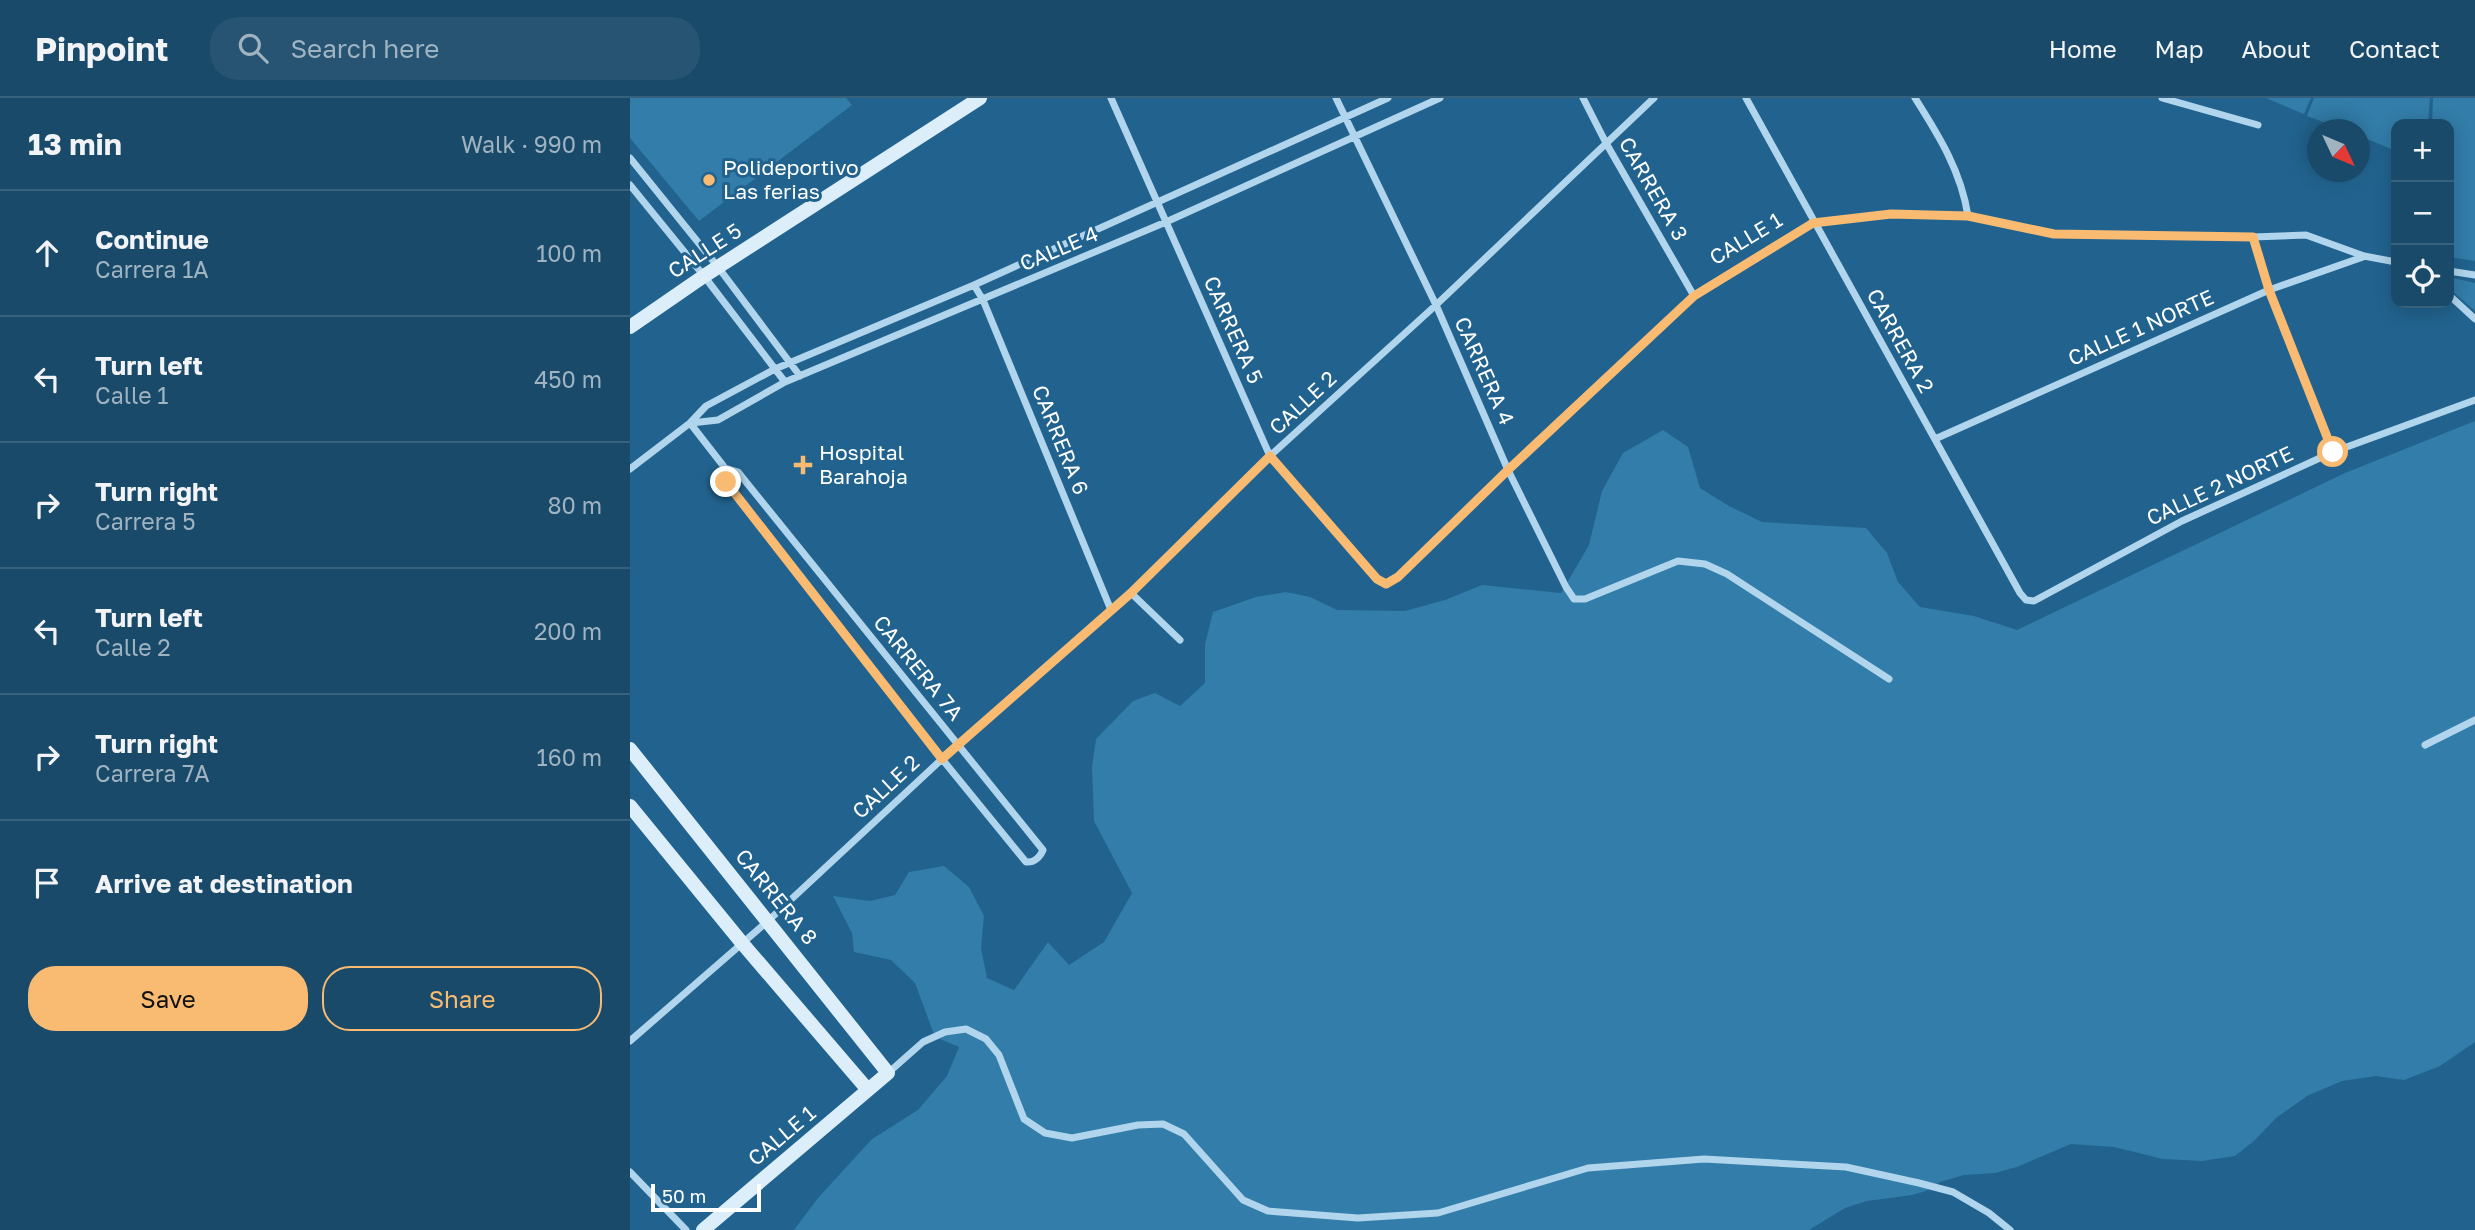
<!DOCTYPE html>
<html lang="en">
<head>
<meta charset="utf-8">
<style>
	:root { --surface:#194a6a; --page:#265472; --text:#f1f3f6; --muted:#9fb3c1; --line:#37627e; --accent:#f9ba71 }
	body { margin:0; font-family:"Golos Text",sans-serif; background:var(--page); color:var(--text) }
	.controls { position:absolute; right:21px; top:21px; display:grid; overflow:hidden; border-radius:14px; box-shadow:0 4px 18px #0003 }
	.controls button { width:63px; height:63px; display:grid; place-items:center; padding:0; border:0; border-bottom:2px solid var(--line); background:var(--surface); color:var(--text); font:35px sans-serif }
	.compass { position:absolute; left:1677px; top:21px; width:63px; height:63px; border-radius:50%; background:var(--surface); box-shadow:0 4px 18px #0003; rotate:134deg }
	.scale { position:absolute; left:21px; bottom:18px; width:110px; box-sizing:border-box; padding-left:7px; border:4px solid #fff; border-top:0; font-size:19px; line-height:24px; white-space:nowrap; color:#fff; -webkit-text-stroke:5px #21638e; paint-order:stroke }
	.stop { position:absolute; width:21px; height:21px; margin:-16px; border:5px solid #f9ba71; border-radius:50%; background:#fff }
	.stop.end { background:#f9ba71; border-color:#fff; box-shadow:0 2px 7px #0008 }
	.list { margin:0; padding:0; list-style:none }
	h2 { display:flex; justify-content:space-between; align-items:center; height:91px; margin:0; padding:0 28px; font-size:30px }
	h2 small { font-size:23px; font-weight:400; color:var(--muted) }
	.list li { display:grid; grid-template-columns:46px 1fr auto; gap:21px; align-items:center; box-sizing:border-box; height:126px; padding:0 28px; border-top:2px solid var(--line) }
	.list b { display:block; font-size:26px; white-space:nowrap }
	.list p { margin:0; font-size:23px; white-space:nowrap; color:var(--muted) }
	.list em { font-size:23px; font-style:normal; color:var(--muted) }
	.actions { display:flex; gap:14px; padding:21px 28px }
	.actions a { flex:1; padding:16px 0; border:2px solid var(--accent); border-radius:28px; text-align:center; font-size:24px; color:var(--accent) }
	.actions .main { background:var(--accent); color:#111 }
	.icon { flex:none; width:38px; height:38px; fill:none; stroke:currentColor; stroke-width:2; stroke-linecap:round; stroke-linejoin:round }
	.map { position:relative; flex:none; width:1845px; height:1132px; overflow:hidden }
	header { display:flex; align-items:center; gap:42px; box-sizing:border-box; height:98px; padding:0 35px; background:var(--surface); border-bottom:2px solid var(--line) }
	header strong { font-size:33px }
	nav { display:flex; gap:38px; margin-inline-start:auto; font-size:24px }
	.search { width:490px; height:63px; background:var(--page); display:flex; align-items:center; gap:18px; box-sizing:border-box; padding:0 24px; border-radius:28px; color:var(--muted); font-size:26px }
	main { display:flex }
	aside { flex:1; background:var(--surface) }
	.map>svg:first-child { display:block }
	.green { fill:#327da9 }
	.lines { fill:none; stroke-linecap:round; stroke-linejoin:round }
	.street { stroke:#b0d5ec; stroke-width:7 }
	.secondary { stroke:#dceef9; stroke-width:14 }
	.route { stroke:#f9ba71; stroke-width:9 }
	.poi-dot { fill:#f9ba71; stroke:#21638e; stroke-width:2.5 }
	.labels { text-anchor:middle; stroke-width:6; stroke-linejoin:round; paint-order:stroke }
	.poi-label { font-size:21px; fill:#fff; stroke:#21638e; text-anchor:start }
	.street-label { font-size:21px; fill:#fff; stroke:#21638e }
</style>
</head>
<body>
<header>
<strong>Pinpoint</strong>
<div class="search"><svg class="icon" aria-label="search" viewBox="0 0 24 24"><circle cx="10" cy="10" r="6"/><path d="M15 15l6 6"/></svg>Search here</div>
<nav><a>Home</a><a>Map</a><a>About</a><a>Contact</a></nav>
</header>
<main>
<aside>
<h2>13 min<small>Walk · 990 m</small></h2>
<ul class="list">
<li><svg class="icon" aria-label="ahead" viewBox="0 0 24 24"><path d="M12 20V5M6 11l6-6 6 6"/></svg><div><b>Continue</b><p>Carrera 1A</p></div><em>100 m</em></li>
<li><svg class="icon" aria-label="left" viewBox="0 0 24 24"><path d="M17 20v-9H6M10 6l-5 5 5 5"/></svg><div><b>Turn left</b><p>Calle 1</p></div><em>450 m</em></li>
<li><svg class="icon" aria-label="right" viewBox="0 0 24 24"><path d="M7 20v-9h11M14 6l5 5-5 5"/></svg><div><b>Turn right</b><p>Carrera 5</p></div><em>80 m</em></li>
<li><svg class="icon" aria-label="left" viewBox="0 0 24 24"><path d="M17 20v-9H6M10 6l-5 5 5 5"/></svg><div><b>Turn left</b><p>Calle 2</p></div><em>200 m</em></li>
<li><svg class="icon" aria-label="right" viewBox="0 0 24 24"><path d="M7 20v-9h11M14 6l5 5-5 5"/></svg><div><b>Turn right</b><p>Carrera 7A</p></div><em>160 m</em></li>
<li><svg class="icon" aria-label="arrive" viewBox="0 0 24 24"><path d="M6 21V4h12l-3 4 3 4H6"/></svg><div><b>Arrive at destination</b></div></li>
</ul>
<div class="actions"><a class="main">Save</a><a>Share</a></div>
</aside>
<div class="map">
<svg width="1845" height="1132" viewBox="0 0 1845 1132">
	<rect width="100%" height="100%" fill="#21638e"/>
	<path class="green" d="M0,0H216L222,7L69,123L0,40Z
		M1636,0H1681L1674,16Z
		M1684,0H1800L1798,26H1766V53L1730,38V32L1713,31L1677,18Z
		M1803,0H1845V163L1819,159V26H1802Z
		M1819,179L1845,185V213L1819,190Z
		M1845,323V944L1810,968L1774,982L1746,978L1712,983L1677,998L1646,1020L1624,1043L1605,1058L1572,1063L1533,1061L1484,1049L1441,1046L1387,1069L1365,1075L1334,1077L1310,1084L1296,1093L1282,1097L1237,1103L1215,1110L1179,1132H164L188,1100L242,1041L288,1012L317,978L329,949L305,939L285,885L261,862L224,854L222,835L203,798L240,803L265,797L279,774L314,768L339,789L354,818L351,850L357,880L384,892L418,844L439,867L474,844L502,795L464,723L462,669L466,641L503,603L525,595L550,608L575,585V546L583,514L626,499L656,494L680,499L707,512L775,513L815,502L852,487L931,495L959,447L972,393L993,355L1033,332L1058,349L1070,390L1099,408L1132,424L1236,430L1257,455L1268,484L1290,509L1344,518L1387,532L1715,375Z"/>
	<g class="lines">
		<path class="street" d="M481,0L640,358L747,481L756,486L768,479L878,372L1064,198L1183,125L1261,116L1338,118L1424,136L1623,139L1676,137L1734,158L1766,164
			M706,0L806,207L878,372L936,489L944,501H955L1048,463L1075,466L1097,476L1259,581
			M953,0L976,45L1064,198
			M1116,0L1390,495L1396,502L1404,503L1552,423L1703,354L1845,302
			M1285,0C1309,38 1331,73 1338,118
			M1532,0L1628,27
			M0,60L88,169L170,278
			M0,87L74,178L155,284
			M1623,139L1639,192L1703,354
			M1819,173L1845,177
			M344,187L353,202L481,512
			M1819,197L1845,221
			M60,325L95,370L96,384L312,661L396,764C404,765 410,759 413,752L108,374L95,370
			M61,325L88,322L155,284L536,124L810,0
			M1305,341L1639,192L1733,159
			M0,371L60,325L76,308L145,271L344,187L758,0
			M501,495L550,542
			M1795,647L1845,622
			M0,943L139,822L312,661L501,495L640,358L806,207L1024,0
			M258,975L293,944L315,934L336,931L356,941L369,957L394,1021L415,1035L442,1040L508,1027L533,1026L554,1036L613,1102L638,1113L728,1120L808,1115L958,1070L1074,1061L1216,1069L1289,1085L1323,1094L1359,1115L1380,1132
			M0,1074L56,1132"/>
		<path class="secondary" d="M0,229L74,178L350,0
			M0,651L258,975L73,1132
			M0,708L112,845L238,992"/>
	</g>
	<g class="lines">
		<path class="route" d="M96,384L312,661L501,495L640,358L747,481L756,486L768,479L878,372L1064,198L1183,125L1261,116L1338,118L1424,136L1623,139L1639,192L1703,354"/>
	</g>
	<g class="poi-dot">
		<circle cx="79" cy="82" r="7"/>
		<path d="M169.5 356.5h7v7h7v7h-7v7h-7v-7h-7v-7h7z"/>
	</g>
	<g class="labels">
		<g class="poi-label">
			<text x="93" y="77">Polideportivo<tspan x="93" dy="24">Las ferias</tspan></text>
			<text x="189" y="362">Hospital<tspan x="189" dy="24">Barahoja</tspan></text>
		</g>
		<g class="street-label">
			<text transform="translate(1023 91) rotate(60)" y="7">CARRERA 3</text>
			<text transform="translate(1116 141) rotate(-31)" y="7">CALLE 1</text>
			<text transform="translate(429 151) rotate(-23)" y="7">CALLE 4</text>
			<text transform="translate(75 153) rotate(-33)" y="7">CALLE 5</text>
			<text transform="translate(1511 230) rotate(-24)" y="7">CALLE 1 NORTE</text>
			<text transform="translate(603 232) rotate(66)" y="7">CARRERA 5</text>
			<text transform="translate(1270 243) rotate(61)" y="7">CARRERA 2</text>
			<text transform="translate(854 273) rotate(66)" y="7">CARRERA 4</text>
			<text transform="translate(673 305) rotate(-43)" y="7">CALLE 2</text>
			<text transform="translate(430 342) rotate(68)" y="7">CARRERA 6</text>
			<text transform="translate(1590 388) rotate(-25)" y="7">CALLE 2 NORTE</text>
			<text transform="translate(288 570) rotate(51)" y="7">CARRERA 7A</text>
			<text transform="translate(256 689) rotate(-43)" y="7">CALLE 2</text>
			<text transform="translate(146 799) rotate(51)" y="7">CARRERA 8</text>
			<text transform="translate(152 1038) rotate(-40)" y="7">CALLE 1</text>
		</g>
	</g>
</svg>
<div class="controls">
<button>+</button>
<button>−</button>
<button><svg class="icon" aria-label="locate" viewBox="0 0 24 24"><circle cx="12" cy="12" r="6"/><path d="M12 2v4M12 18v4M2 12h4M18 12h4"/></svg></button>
</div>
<svg class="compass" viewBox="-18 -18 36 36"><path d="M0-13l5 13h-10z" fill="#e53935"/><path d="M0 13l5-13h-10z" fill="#9fb3c1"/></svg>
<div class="scale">50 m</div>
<div class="stop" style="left:1703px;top:354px"></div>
<div class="stop end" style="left:96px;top:384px"></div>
</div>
</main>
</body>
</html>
